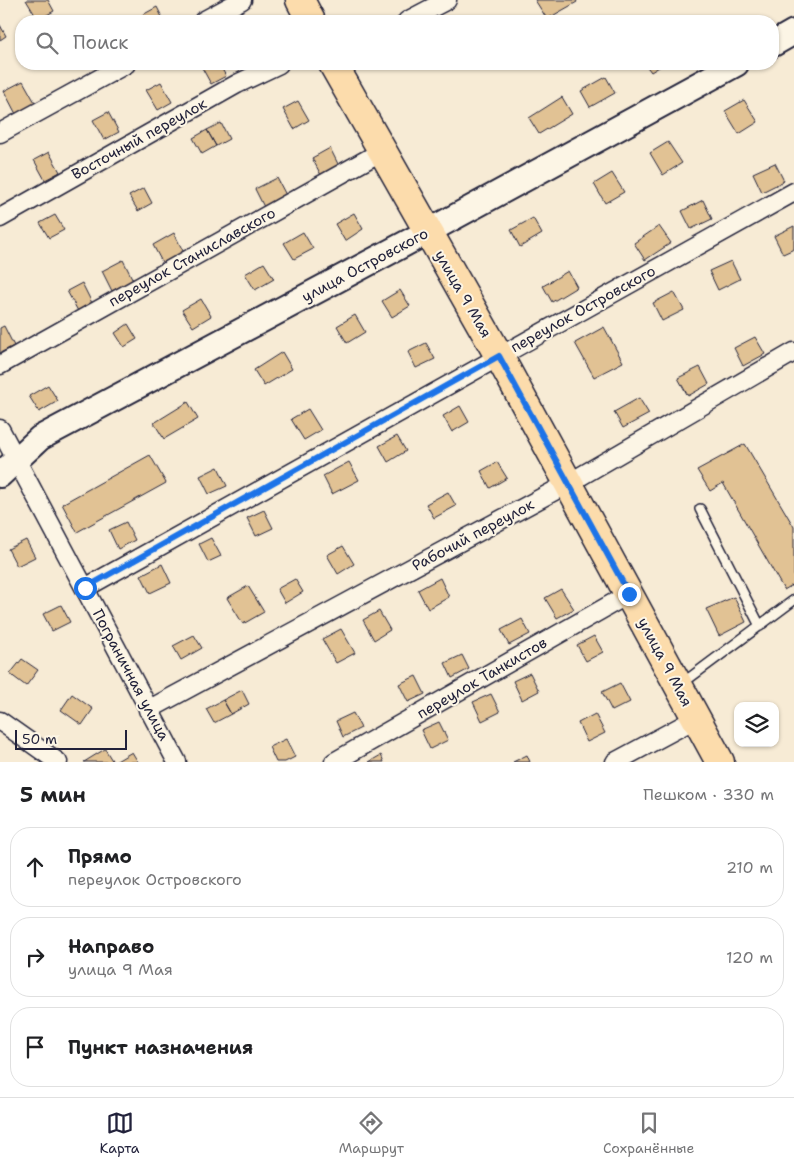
<!DOCTYPE html>
<html lang="ru">
<head>
<meta charset="utf-8">
<style>
	:root { --surface:#fff; --page:#f2f2f2; --text:#202124; --muted:#757577; --line:#e0e0e0; --accent:#22223b }
	body { margin:0; font-family:"Shantell Sans",sans-serif; background:var(--page); color:var(--text) }
	.controls { position:absolute; right:15px; bottom:15px; display:grid; overflow:hidden; border-radius:10px; box-shadow:0 1px 4px #0004 }
	.controls button { width:45px; height:45px; display:grid; place-items:center; padding:0; border:0; border-bottom:1px solid var(--line); background:var(--surface); color:var(--text); font:25px sans-serif }
	.scale { position:absolute; left:15px; bottom:12px; width:112px; box-sizing:border-box; padding-left:5px; border:2px solid #22223b; border-top:0; font-size:14px; line-height:18px; white-space:nowrap; color:#22223b; -webkit-text-stroke:4px #fcf5e5; paint-order:stroke }
	.stop { position:absolute; width:15px; height:15px; margin:-11px; border:4px solid #1a73e8; border-radius:50%; background:#fff }
	.stop.end { background:#1a73e8; border-color:#fff; box-shadow:0 1px 5px #0008 }
	.list { margin:0; padding:0; list-style:none }
	h2 { display:flex; justify-content:space-between; align-items:center; height:65px; margin:0; padding:0 20px; font-size:21px }
	h2 small { font-size:16px; font-weight:400; color:var(--muted) }
	.list li { display:grid; grid-template-columns:32px 1fr auto; gap:15px; align-items:center; box-sizing:border-box; height:80px; margin:0 10px 10px; padding:0 10px; border:1px solid var(--line); border-radius:20px }
	.list b { display:block; font-size:19px; white-space:nowrap }
	.list p { margin:0; font-size:16px; white-space:nowrap; color:var(--muted) }
	.list em { font-size:16px; font-style:normal; color:var(--muted) }
	.icon { flex:none; width:28px; height:28px; fill:none; stroke:currentColor; stroke-width:2; stroke-linecap:round; stroke-linejoin:round }
	.map { position:relative; flex:none; width:794px; height:762px; overflow:hidden }
	.search { position:absolute; background:var(--surface); box-shadow:0 1px 4px #0004; left:15px; right:15px; top:15px; height:55px; display:flex; align-items:center; gap:12px; box-sizing:border-box; padding:0 18px; border-radius:20px; color:var(--muted); font-size:19px }
	.sheet { height:335px; background:var(--surface) }
	nav { display:flex; justify-content:space-around; align-items:center; box-sizing:border-box; height:70px; border-top:1px solid var(--line); background:var(--surface); font-size:14px; color:var(--muted) }
	nav a { display:grid; justify-items:center; gap:2px }
	nav .on { color:var(--accent) }
	.map>svg:first-child { display:block }
	.building { fill:#e1c294; stroke:#22223b }
	.lines { fill:none; stroke-linecap:round; stroke-linejoin:round }
	.lane-casing { stroke:#22223b; stroke-width:12 }
	.street-casing { stroke:#22223b; stroke-width:21 }
	.secondary-casing { stroke:#22223b; stroke-width:28 }
	.primary-casing { stroke:#22223b; stroke-width:31 }
	.lane { stroke:#fcf5e5; stroke-width:9 }
	.street { stroke:#fcf5e5; stroke-width:18 }
	.secondary { stroke:#fcf5e5; stroke-width:24 }
	.primary { stroke:#fcdcac; stroke-width:28 }
	.route { stroke:#1a73e8; stroke-width:6 }
	.labels { text-anchor:middle; stroke-width:4; stroke-linejoin:round; paint-order:stroke }
	.street-label { font-size:15px; fill:#22223b; stroke:#fcf5e5 }
</style>
</head>
<body>
<div class="map">
<svg width="794" height="762" viewBox="0 0 794 762">
	<rect width="100%" height="100%" fill="#f7ebd5"/>
	<filter id="ink" filterUnits="userSpaceOnUse"><feTurbulence type="fractalNoise" baseFrequency=".02" numOctaves="2"/><feDisplacementMap in="SourceGraphic" scale="10" xChannelSelector="R" yChannelSelector="G"/><feConvolveMatrix kernelMatrix="1 2 1 2 8 2 1 2 1" color-interpolation-filters="sRGB"/></filter>
	<g filter="url(#ink)">
		<path class="building" d="M26,0H48L54,11L38,20Z
			M535,0H576L577,2L547,19Z
			M157,7L164,21H139L137,18Z
			M0,25L6,36L0,40Z
			M200,64H219L226,76L211,84Z
			M645,64H664L651,72Z
			M606,77L615,93L590,107L581,91Z
			M23,81L37,106L17,116L4,91Z
			M161,82L172,102L158,110L146,90Z
			M562,97L572,114L539,134L529,118Z
			M744,100L758,122L739,134L725,111Z
			M298,101L309,120L294,129L283,109Z
			M108,112L119,132L104,140L93,120Z
			M221,123L229,139L216,146L207,130Z
			M207,130L216,146L202,154L193,138Z
			M668,142L682,163L663,175L650,153Z
			M330,148L340,168L322,177L312,158Z
			M49,152L60,172L45,180L34,160Z
			M775,163L784,181L762,192L753,173Z
			M612,173L624,192L605,203L594,184Z
			M277,178L287,197L265,209L255,189Z
			M144,188L152,203L138,211L129,196Z
			M703,200L712,219L691,229L682,211Z
			M354,213L363,229L345,241L335,224Z
			M55,215L64,230L49,238L40,223Z
			M533,218L542,234L520,247L511,230Z
			M659,226L671,243L645,260L634,243Z
			M794,226V249L783,254L774,236Z
			M303,232L313,249L294,259L284,243Z
			M174,233L184,253L163,264L153,245Z
			M123,260L133,280L112,291L102,271Z
			M731,261L740,279L718,290L709,271Z
			M264,263L274,279L255,290L245,274Z
			M568,271L577,287L552,302L543,286Z
			M82,283L92,303L78,311L67,291Z
			M400,290L410,306L392,317L382,301Z
			M674,292L684,310L662,321L653,303Z
			M201,299L211,316L193,327L182,310Z
			M355,315L365,332L347,343L337,326Z
			M128,324L137,339L124,347L115,333Z
			M4,326L14,346L0,353V328Z
			M604,327L623,362L594,377L575,343Z
			M755,337L765,354L743,366L734,348Z
			M426,343L435,359L416,368L408,352Z
			M282,352L292,369L264,386L254,370Z
			M700,367L709,384L688,396L678,378Z
			M48,385L58,401L39,412L29,396Z
			M639,398L649,414L623,428L614,412Z
			M188,402L198,419L164,439L154,423Z
			M460,406L469,422L452,432L443,416Z
			M308,409L321,430L304,440L291,419Z
			M397,436L406,451L388,462L379,446Z
			M745,444L794,527V584L784,590L723,483L710,491L697,470Z
			M150,455L166,483L77,532L62,504Z
			M349,462L359,480L332,494L323,476Z
			M497,462L507,478L490,488L481,471Z
			M218,467L227,486L209,494L200,476Z
			M448,492L456,506L434,518L426,504Z
			M264,510L273,528L256,536L247,518Z
			M126,522L135,540L118,549L109,530Z
			M211,538L221,556L208,562L199,544Z
			M26,540L35,557L17,566L8,549Z
			M343,546L354,564L338,574L327,555Z
			M162,564L171,583L150,593L141,575Z
			M440,578L449,597L428,609L418,590Z
			M295,579L303,592L285,603L277,589Z
			M248,586L264,612L243,624L227,598Z
			M561,589L574,609L557,618L545,598Z
			M734,597L746,622L719,636L706,609Z
			M61,605L70,622L52,631L43,614Z
			M379,611L390,630L374,640L363,620Z
			M522,619L530,634L509,645L501,630Z
			M341,629L355,653L336,663L322,639Z
			M194,635L202,648L181,660L173,646Z
			M594,636L603,652L586,661L577,645Z
			M462,655L469,669L452,678L445,663Z
			M22,659L38,670L26,686L10,674Z
			M530,673L539,691L522,700L513,681Z
			M416,676L425,694L408,702L399,684Z
			M620,683L630,702L612,711L602,692Z
			M242,690L249,704L231,714L223,700Z
			M72,694L93,709L82,725L61,710Z
			M491,694L500,712L482,721L473,702Z
			M223,700L231,714L214,723L206,709Z
			M353,713L361,728L343,737L336,721Z
			M595,714L605,733L587,742L578,723Z
			M439,722L448,740L430,749L421,730Z
			M286,739L295,757L285,762H276L269,747Z
			M105,749L113,762H84Z
			M132,752L138,762H115Z
			M381,755L384,762H369Z
			M527,755L530,762H513Z"/>
		<g class="lines">
			<g class="lane-casing">
				<path id="lane" d="M700,509L760,626
					M680,685L794,600"/>
			</g>
			<g class="street-casing">
				<path id="street" d="M203,21L242,0
					M407,21L447,0
					M0,133L126,64
					M0,218L237,84L279,64
					M0,365L384,150
					M0,429L177,762
					M85,588L794,192
					M148,710L569,483L794,352
					M0,721L58,762
					M334,762L629,594
					M615,762L695,719"/>
			</g>
			<g class="secondary-casing">
				<path id="secondary" d="M773,44L794,32
					M0,475L40,438L427,232L736,64"/>
			</g>
			<g class="primary-casing">
				<path id="primary" d="M300,0L311,21
					M333,64L499,356L720,762"/>
			</g>
			<use href="#lane" class="lane"/>
			<use href="#street" class="street"/>
			<use href="#secondary" class="secondary"/>
			<use href="#primary" class="primary"/>
		</g>
	</g>
	<g class="lines" filter="url(#ink)">
		<path class="route" d="M85,588L499,356L629,594"/>
	</g>
	<g class="labels">
		<g class="street-label">
			<text transform="translate(139 139) rotate(-29)" y="5">Восточный переулок</text>
			<text transform="translate(192 257) rotate(-29)" y="5">переулок Станиславского</text>
			<text transform="translate(365 265) rotate(-28)" y="5">улица Островского</text>
			<text transform="translate(463 294) rotate(60)" y="5">улица 9 Мая</text>
			<text transform="translate(583 309) rotate(-29)" y="5">переулок Островского</text>
			<text transform="translate(473 535) rotate(-28)" y="5">Рабочий переулок</text>
			<text transform="translate(665 662) rotate(62)" y="5">улица 9 Мая</text>
			<text transform="translate(131 675) rotate(62)" y="5">Пограничная улица</text>
			<text transform="translate(482 678) rotate(-30)" y="5">переулок Танкистов</text>
		</g>
	</g>
</svg>
<div class="controls">
<button><svg class="icon" aria-label="layers" viewBox="0 0 24 24"><path d="M12 4l9 5-9 5-9-5zM3 14l9 5 9-5"/></svg></button>
</div>
<div class="scale">50 m</div>
<div class="stop" style="left:85px;top:588px"></div>
<div class="stop end" style="left:629px;top:594px"></div>
<div class="search"><svg class="icon" aria-label="search" viewBox="0 0 24 24"><circle cx="10" cy="10" r="6"/><path d="M15 15l6 6"/></svg>Поиск</div>
</div>
<section class="sheet">
<h2>5 мин<small>Пешком · 330 m</small></h2>
<ul class="list">
<li><svg class="icon" aria-label="ahead" viewBox="0 0 24 24"><path d="M12 20V5M6 11l6-6 6 6"/></svg><div><b>Прямо</b><p>переулок Островского</p></div><em>210 m</em></li>
<li><svg class="icon" aria-label="right" viewBox="0 0 24 24"><path d="M7 20v-9h11M14 6l5 5-5 5"/></svg><div><b>Направо</b><p>улица 9 Мая</p></div><em>120 m</em></li>
<li><svg class="icon" aria-label="arrive" viewBox="0 0 24 24"><path d="M6 21V4h12l-3 4 3 4H6"/></svg><div><b>Пункт назначения</b></div></li>
</ul>
</section>
<nav>
<a class="on"><svg class="icon" aria-label="map" viewBox="0 0 24 24"><path d="M3 6l6-2 6 2 6-2v14l-6 2-6-2-6 2zM9 4v14M15 6v14"/></svg>Карта</a>
<a><svg class="icon" aria-label="directions" viewBox="0 0 24 24"><path d="M12 3l9 9-9 9-9-9zM9 14v-3h6M13 9l2 2-2 2"/></svg>Маршрут</a>
<a><svg class="icon" aria-label="saved" viewBox="0 0 24 24"><path d="M7 4h10v16l-5-4-5 4z"/></svg>Сохранённые</a>
</nav>
</body>
</html>
